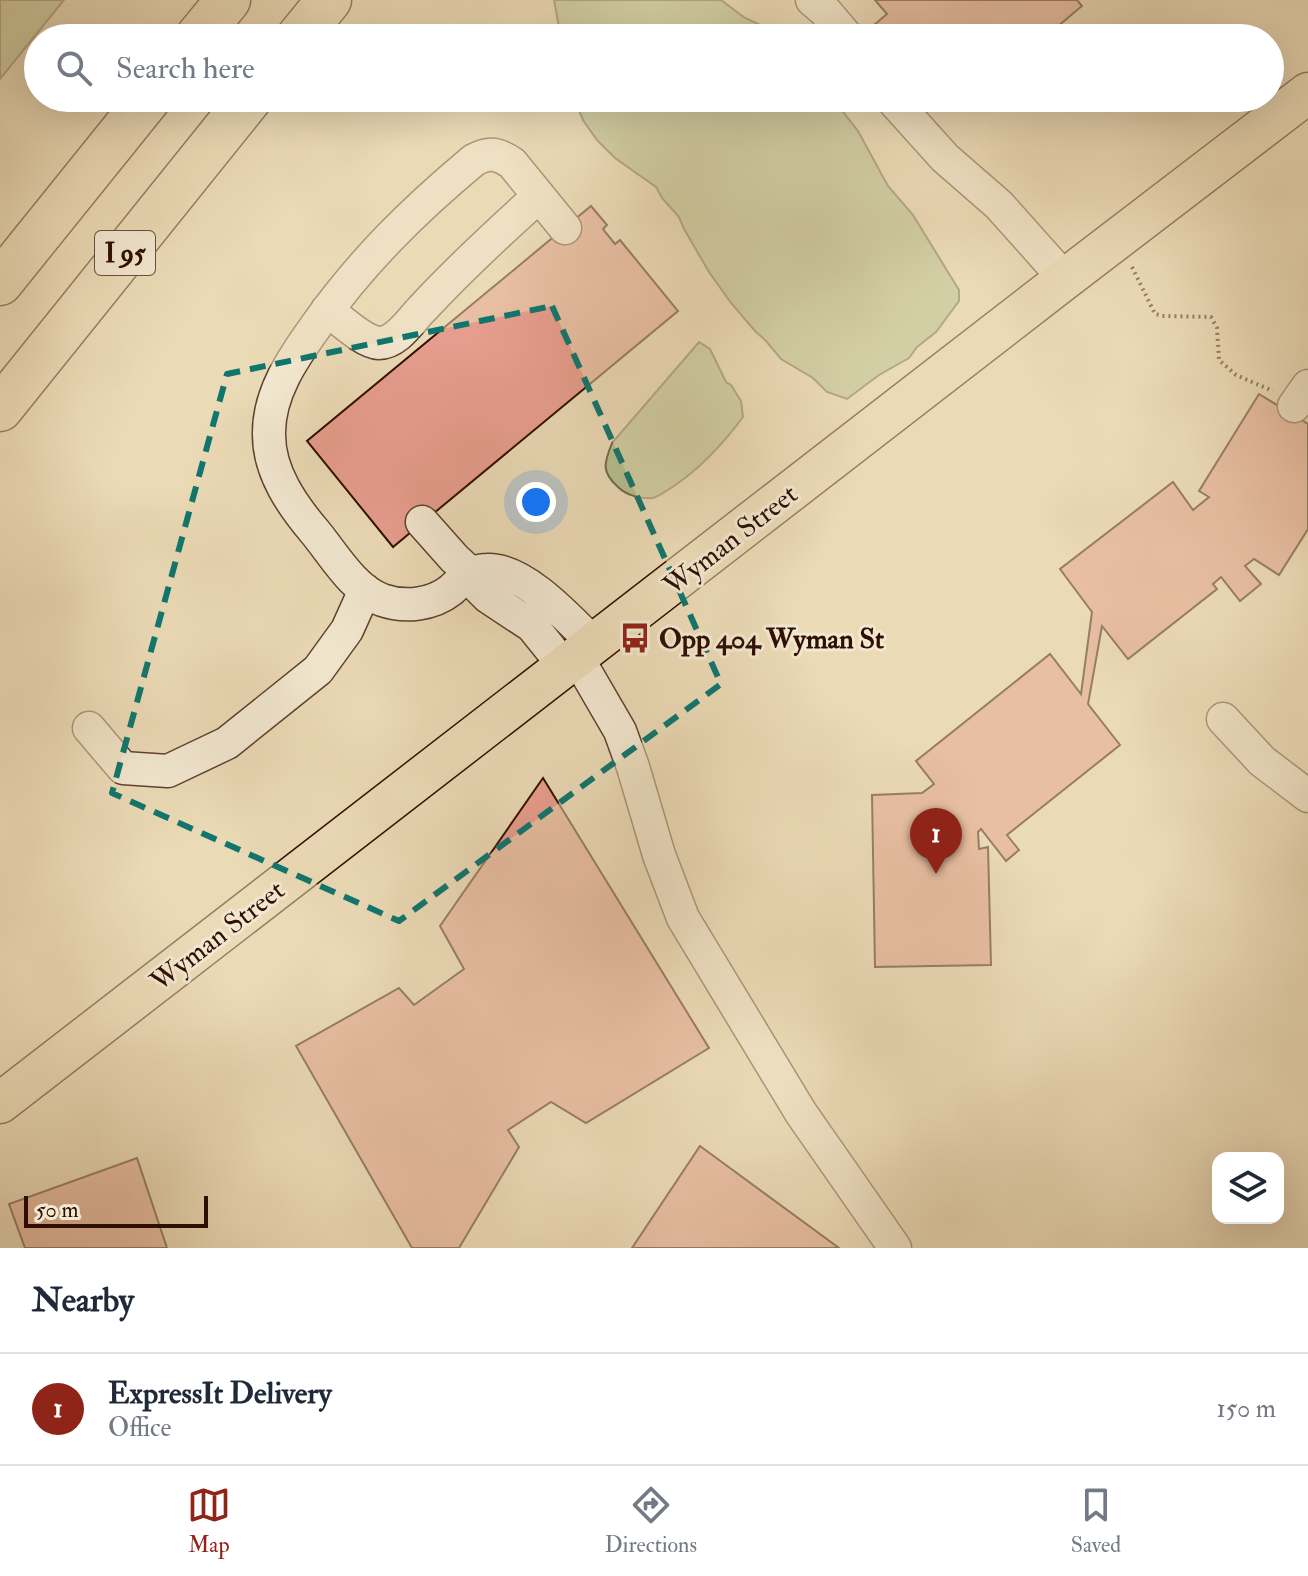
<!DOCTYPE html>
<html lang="en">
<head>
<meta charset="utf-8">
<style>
	:root { --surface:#fff; --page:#f6f6f7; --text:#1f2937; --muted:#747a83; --line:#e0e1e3; --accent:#8f2418 }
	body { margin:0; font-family:"IM FELL Double Pica",serif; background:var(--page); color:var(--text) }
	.controls { position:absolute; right:24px; bottom:24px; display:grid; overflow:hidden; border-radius:16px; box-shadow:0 8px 32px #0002 }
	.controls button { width:72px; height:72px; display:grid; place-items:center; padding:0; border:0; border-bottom:2px solid var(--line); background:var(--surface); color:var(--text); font:40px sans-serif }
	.scale { position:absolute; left:24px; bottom:20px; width:184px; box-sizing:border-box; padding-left:8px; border:4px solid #2f0f02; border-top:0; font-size:22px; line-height:28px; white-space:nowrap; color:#2f0f02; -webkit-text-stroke:6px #f2e7d0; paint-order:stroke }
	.you { position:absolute; left:536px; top:502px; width:28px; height:28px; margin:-20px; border:6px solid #fff; border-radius:50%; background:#1a73e8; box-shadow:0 0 0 12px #1a73e833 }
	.badge { display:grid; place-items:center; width:52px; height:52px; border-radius:50%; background:var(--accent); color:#fff; font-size:26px; font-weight:700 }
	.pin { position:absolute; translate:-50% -66px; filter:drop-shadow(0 2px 4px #0008) }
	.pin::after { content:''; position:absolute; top:42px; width:28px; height:24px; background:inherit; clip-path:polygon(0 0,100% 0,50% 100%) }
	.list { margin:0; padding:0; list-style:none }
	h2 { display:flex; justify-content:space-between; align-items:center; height:104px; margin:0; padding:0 32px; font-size:34px }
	h2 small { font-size:26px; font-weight:400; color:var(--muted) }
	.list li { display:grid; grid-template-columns:52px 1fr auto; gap:24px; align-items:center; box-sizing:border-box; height:112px; padding:0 32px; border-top:2px solid var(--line) }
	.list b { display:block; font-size:30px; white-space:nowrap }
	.list p { margin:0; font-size:26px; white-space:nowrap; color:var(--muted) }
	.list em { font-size:26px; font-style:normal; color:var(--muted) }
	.icon { flex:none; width:44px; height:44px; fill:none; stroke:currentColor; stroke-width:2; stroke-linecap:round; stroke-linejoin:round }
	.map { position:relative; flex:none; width:1308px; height:1248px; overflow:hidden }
	.search { position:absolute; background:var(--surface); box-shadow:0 8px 32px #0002; left:24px; right:24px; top:24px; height:88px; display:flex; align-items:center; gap:20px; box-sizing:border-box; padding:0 28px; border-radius:44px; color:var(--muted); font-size:30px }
	.sheet { height:216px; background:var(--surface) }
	nav { display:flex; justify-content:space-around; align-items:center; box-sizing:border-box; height:112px; border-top:2px solid var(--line); background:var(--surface); font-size:22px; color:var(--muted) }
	nav a { display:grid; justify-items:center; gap:4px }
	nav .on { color:var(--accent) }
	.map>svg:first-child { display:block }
	.green { fill:#b5c090; stroke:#726849; stroke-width:2 }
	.building { fill:#e79d8d; stroke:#2f0f02; stroke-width:2 }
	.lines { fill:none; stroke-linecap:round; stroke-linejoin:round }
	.minor-casing { stroke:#5e422f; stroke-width:35 }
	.major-casing { stroke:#2f0f02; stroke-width:43 }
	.highway-casing { stroke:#2f0f02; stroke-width:47 }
	.path { stroke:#2f0f02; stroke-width:4; stroke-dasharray:2 4; stroke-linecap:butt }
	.minor { stroke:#f2e7d0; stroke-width:32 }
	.major { stroke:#ebdab6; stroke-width:40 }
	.highway { stroke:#ebdab6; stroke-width:44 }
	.marked { fill:none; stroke:#0f766e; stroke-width:6; stroke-dasharray:16 10; stroke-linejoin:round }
	.labels { text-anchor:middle; stroke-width:6; stroke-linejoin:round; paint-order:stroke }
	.shield { fill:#f2e7d0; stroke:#6a5040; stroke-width:2 }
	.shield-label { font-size:26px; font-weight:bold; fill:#2f0f02 }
	.street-label { font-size:28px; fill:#2f0f02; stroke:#f2e7d0 }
	.poi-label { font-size:28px; font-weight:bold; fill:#2f0f02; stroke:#f2e7d0; text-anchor:start }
</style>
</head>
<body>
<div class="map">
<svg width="1308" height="1248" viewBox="0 0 1308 1248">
	<rect width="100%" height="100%" fill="#ebdab6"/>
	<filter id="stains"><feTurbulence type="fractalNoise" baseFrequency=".0025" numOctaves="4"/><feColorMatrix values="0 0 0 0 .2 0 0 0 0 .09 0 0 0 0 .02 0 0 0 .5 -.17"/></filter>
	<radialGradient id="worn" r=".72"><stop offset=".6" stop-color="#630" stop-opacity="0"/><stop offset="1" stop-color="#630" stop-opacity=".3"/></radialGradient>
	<path class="green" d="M0,0H64L0,79Z
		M554,0H721L745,18L767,28L777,38H561Z
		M574,98H832L858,131L888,186L913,215L959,290V301L936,332L917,347L909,358L879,375L847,399L827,392L813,378L781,359L766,341L755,331L731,303L709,272L684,229L679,217L662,198L656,187L615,158L597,140L583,120Z
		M699,342L710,349L726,382L731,385L741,401L743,417C723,444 702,467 674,486C667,490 659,497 652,498C640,499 626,495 618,487C601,472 604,463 612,443Z"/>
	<path class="building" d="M875,0H1077L1082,6L1044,38H885L874,25L887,14Z
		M591,206L607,225L603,229L606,233L615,244L620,240L678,311L393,547L307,441Z
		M1259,394L1308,424V529L1279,575L1254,559L1245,566L1261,584L1240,601L1221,577L1213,584L1217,589L1128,659L1102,626L1088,704L1120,745L1007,835L1019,850L1006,861L981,829L978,832L979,849L988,847L991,965L875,967L872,795L922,793L934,784L916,761L1050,654L1081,694L1092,612L1060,569L1173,482L1193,510L1209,497L1199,491Z
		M543,778L709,1048L586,1123L551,1102L508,1130L519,1147L459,1248H412L296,1046L399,988L414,1005L464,969L440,926Z
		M700,1146L839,1248H632Z
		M137,1158L167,1248H25L9,1204Z"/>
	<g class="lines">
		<g class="minor-casing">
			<path id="minor" d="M812,0L825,11L848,38
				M891,98L945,158L999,205L1065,279
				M565,228L512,163C497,153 489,152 474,160C414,210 361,262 316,326C293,358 268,394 269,435C269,472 292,505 315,532C334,555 353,589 382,600C405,608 432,605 451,590C462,580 471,570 487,570C523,568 570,620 594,644
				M327,310C340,319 363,342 379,343C397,343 411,320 422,309C459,269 499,232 539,196
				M1294,406L1308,386
				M422,522L454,558L470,573L479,588L488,597L532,626L565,667
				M577,657L620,731L633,767L659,855L683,918L801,1113L895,1248
				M1223,719L1262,761L1308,796
				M89,728L123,768L168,771L227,743L318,670L347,630L365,590"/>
		</g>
		<g class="major-casing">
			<path id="major" d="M0,1103L1065,279L1308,93"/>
		</g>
		<g class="highway-casing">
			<path id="highway" d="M197,38L228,0
				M298,38L329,0
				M0,283L149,98
				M0,409L250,98"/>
		</g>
		<path class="path" d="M1132,267L1155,314L1164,316L1211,317L1217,328L1219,360L1236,375L1273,391"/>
		<use href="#minor" class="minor"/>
		<use href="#major" class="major"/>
		<use href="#highway" class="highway"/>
	</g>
	<path d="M0 0H1308V1248H0ZM552,306L721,684L399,921L112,793L227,374Z" fill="#ebdab6" fill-opacity=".55" fill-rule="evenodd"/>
	<path class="marked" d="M552,306L721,684L399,921L112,793L227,374Z"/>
	<defs>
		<g id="bus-bare" transform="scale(2.4)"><path d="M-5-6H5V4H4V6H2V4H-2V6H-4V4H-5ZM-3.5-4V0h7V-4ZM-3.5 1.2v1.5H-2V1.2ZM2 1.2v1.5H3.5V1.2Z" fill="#8f2418" stroke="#f2e7d0" stroke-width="2.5" paint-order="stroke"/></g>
	</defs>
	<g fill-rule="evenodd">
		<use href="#bus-bare" x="635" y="638"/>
	</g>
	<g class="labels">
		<rect class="shield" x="95" y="231" width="60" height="44" rx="6"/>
		<g class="shield-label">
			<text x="125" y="262">I 95</text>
		</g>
		<g class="street-label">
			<text transform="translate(730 539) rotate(-38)" y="10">Wyman Street</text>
			<text transform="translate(217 935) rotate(-38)" y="10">Wyman Street</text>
		</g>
		<g class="poi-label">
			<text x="659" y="648">Opp 404 Wyman St</text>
		</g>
	</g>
	<rect width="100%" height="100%" filter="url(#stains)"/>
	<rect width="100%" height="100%" fill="url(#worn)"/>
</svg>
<div class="controls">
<button><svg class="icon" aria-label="layers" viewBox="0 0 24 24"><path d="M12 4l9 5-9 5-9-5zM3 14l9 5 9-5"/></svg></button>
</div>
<div class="scale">50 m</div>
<div class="you"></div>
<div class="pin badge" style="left:936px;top:874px">1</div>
<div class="search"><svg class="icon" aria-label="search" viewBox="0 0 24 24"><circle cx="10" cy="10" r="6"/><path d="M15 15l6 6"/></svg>Search here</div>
</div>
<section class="sheet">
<h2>Nearby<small></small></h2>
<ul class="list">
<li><span class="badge">1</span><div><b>ExpressIt Delivery</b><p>Office</p></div><em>150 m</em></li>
</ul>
</section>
<nav>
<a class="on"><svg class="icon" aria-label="map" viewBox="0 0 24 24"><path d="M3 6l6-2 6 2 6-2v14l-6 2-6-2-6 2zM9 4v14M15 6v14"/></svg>Map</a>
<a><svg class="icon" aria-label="directions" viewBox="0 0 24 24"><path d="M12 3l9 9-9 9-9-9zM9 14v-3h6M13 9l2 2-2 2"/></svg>Directions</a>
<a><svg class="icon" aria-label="saved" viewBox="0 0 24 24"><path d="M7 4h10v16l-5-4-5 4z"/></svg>Saved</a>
</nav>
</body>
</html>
